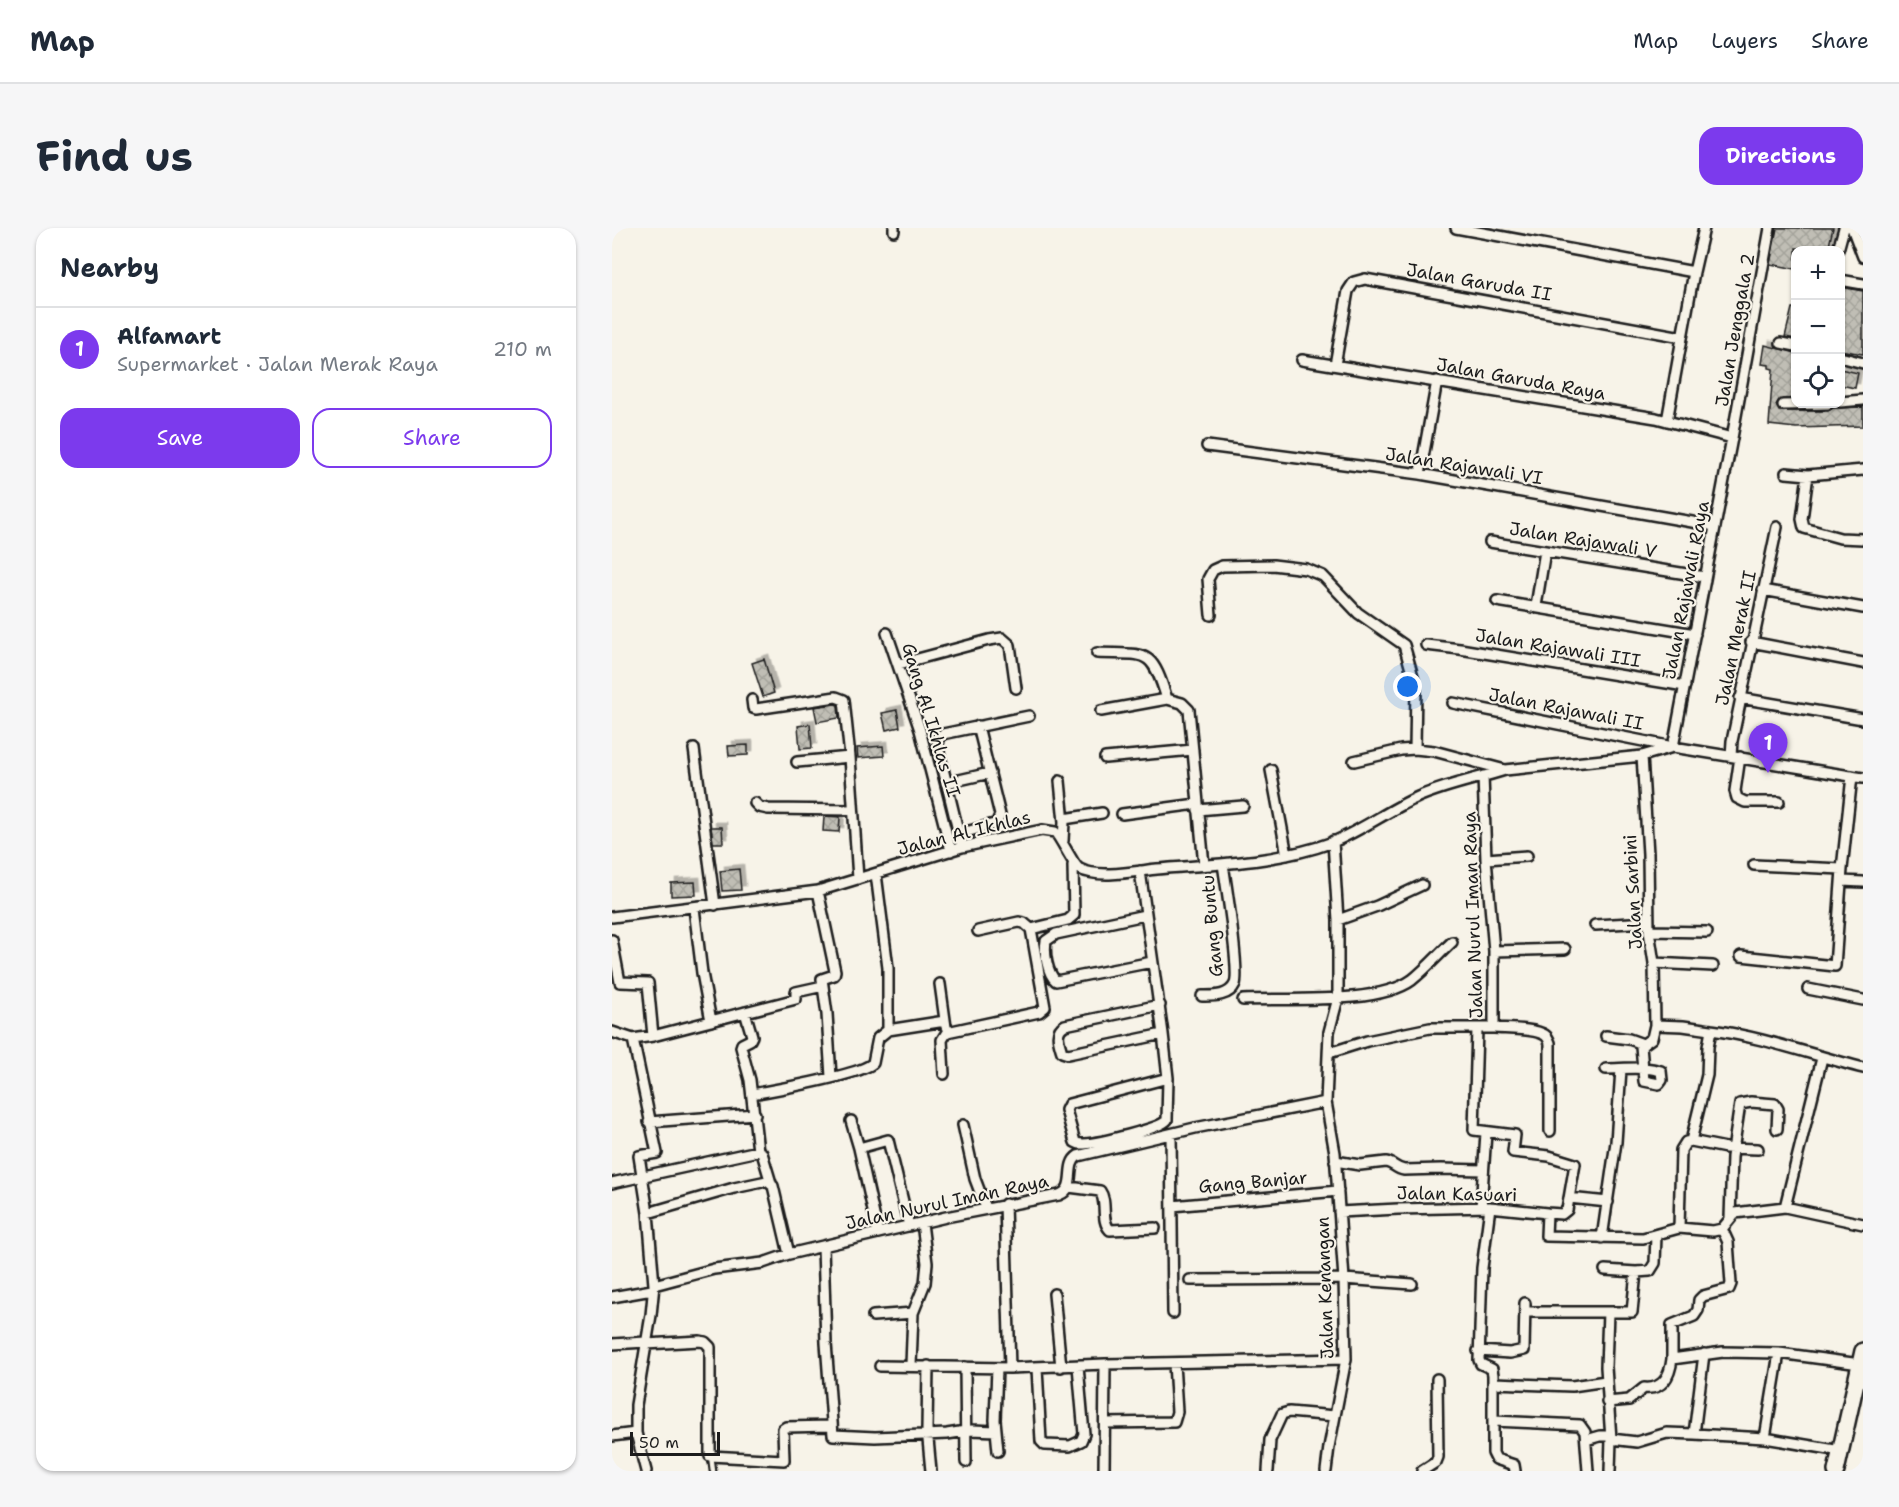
<!DOCTYPE html>
<html lang="en">
<head>
<meta charset="utf-8">
<style>
	:root { --surface:#fff; --page:#f6f6f7; --text:#1f2937; --muted:#747a83; --line:#e0e1e3; --accent:#7c3aed }
	body { margin:0; font-family:"Shantell Sans",sans-serif; background:var(--page); color:var(--text) }
	.controls { position:absolute; right:18px; top:18px; display:grid; overflow:hidden; border-radius:12px; box-shadow:0 2px 4px #0004 }
	.controls button { width:54px; height:54px; display:grid; place-items:center; padding:0; border:0; border-bottom:2px solid var(--line); background:var(--surface); color:var(--text); font:30px sans-serif }
	.scale { position:absolute; left:18px; bottom:15px; width:90px; box-sizing:border-box; padding-left:6px; border:3px solid #1c1c1c; border-top:0; font-size:16px; line-height:21px; white-space:nowrap; color:#1c1c1c; -webkit-text-stroke:4px #f7f3e8; paint-order:stroke }
	.you { position:absolute; left:796px; top:459px; width:21px; height:21px; margin:-15px; border:4px solid #fff; border-radius:50%; background:#1a73e8; box-shadow:0 0 0 9px #1a73e833 }
	.badge { display:grid; place-items:center; width:39px; height:39px; border-radius:50%; background:var(--accent); color:#fff; font-size:20px; font-weight:700 }
	.pin { position:absolute; translate:-50% -50px; filter:drop-shadow(0 2px 3px #0008) }
	.pin::after { content:''; position:absolute; top:32px; width:21px; height:18px; background:inherit; clip-path:polygon(0 0,100% 0,50% 100%) }
	.list { margin:0; padding:0; list-style:none }
	h2 { display:flex; justify-content:space-between; align-items:center; height:78px; margin:0; padding:0 24px; font-size:26px }
	h2 small { font-size:20px; font-weight:400; color:var(--muted) }
	.list li { display:grid; grid-template-columns:39px 1fr auto; gap:18px; align-items:center; box-sizing:border-box; height:84px; padding:0 24px; border-top:2px solid var(--line) }
	.list b { display:block; font-size:22px; white-space:nowrap }
	.list p { margin:0; font-size:20px; white-space:nowrap; color:var(--muted) }
	.list em { font-size:20px; font-style:normal; color:var(--muted) }
	.actions { display:flex; gap:12px; padding:18px 24px }
	.actions a { flex:1; padding:14px 0; border:2px solid var(--accent); border-radius:18px; text-align:center; font-size:21px; color:var(--accent) }
	.actions .main { background:var(--accent); color:#fff }
	.icon { flex:none; width:33px; height:33px; fill:none; stroke:currentColor; stroke-width:2; stroke-linecap:round; stroke-linejoin:round }
	.map { position:relative; flex:none; width:1251px; height:1243px; overflow:hidden; border-radius:18px }
	header { display:flex; align-items:center; gap:36px; box-sizing:border-box; height:84px; padding:0 30px; background:var(--surface); border-bottom:2px solid var(--line) }
	header strong { font-size:28px }
	nav { display:flex; gap:33px; margin-inline-start:auto; font-size:21px }
	.intro { display:flex; align-items:center; justify-content:space-between; box-sizing:border-box; height:144px; padding:0 36px }
	h1 { margin:0; font-size:42px }
	.button { padding:15px 27px; border-radius:18px; background:var(--accent); color:#fff; font-size:21px; font-weight:700 }
	main { display:flex; gap:36px; padding:0 36px }
	aside { flex:1; background:var(--surface); border-radius:18px; box-shadow:0 2px 4px #0004 }
	.map>svg:first-child { display:block }
	.building { fill:url(#building-cross-hatch); stroke:#1c1c1c; stroke-width:1.5; filter:url(#shadow) }
	.lines { fill:none; stroke-linecap:round; stroke-linejoin:round }
	.service-casing { stroke:#1c1c1c; stroke-width:9 }
	.minor-casing { stroke:#1c1c1c; stroke-width:14 }
	.primary-casing { stroke:#1c1c1c; stroke-width:20 }
	.service { stroke:#f7f3e8; stroke-width:4.5 }
	.minor { stroke:#f7f3e8; stroke-width:9 }
	.primary { stroke:#f7f3e8; stroke-width:15 }
	.labels { text-anchor:middle; stroke-width:4.5; stroke-linejoin:round; paint-order:stroke }
	.street-label { font-size:18px; fill:#1c1c1c; stroke:#f7f3e8 }
</style>
</head>
<body>
<header>
<strong>Map</strong>
<nav><a>Map</a><a>Layers</a><a>Share</a></nav>
</header>
<div class="intro"><h1>Find us</h1><a class="button">Directions</a></div>
<main>
<aside>
<h2>Nearby<small></small></h2>
<ul class="list">
<li><span class="badge">1</span><div><b>Alfamart</b><p>Supermarket · Jalan Merak Raya</p></div><em>210 m</em></li>
</ul>
<div class="actions"><a class="main">Save</a><a>Share</a></div>
</aside>
<div class="map">
<svg width="1251" height="1243" viewBox="0 0 1251 1243">
	<defs>
		<pattern id="building-cross-hatch" width="8" height="8" patternUnits="userSpaceOnUse" patternTransform="scale(1.5)"><rect width="8" height="8" fill="#c0beb5"/><path d="M0 0l8 8M0 8l8-8" fill="none" stroke="#a4a39b"/></pattern>
		<filter id="shadow"><feDropShadow dx="4.5" dy="-4.5" stdDeviation="0" flood-color="#0004"/></filter>
	</defs>
	<rect width="100%" height="100%" fill="#f7f3e8"/>
	<filter id="ink" filterUnits="userSpaceOnUse"><feTurbulence type="fractalNoise" baseFrequency=".0167" numOctaves="2"/><feDisplacementMap in="SourceGraphic" scale="12" xChannelSelector="R" yChannelSelector="G"/><feConvolveMatrix kernelMatrix="1 2 1 2 8 2 1 2 1" color-interpolation-filters="sRGB"/></filter>
	<g filter="url(#ink)">
		<path class="building" d="M1165,0H1221L1216,22L1184,20V41L1158,36Z
			M1228,59L1251,63V126L1228,122Z
			M1180,80H1184V111L1173,109Z
			M1153,117L1184,125V170L1167,172L1164,177L1167,183H1216L1221,180L1251,179V198L1184,200L1157,197L1161,141L1157,140V137L1150,136Z
			M1228,141L1246,145L1243,160L1228,157Z
			M152,431L162,465L151,469L140,435Z
			M223,476L226,477L227,490L205,494L202,479Z
			M285,482L288,499L274,502L270,485Z
			M198,496L200,520L188,521L186,498Z
			M136,517V527L117,528L116,518Z
			M271,518L272,528L246,530L245,520Z
			M212,588L228,589L227,604L211,603Z
			M99,599H110L111,615H101Z
			M127,641L129,662L110,663L108,643Z
			M83,654L84,667L59,668V655Z"/>
		<g class="lines">
			<g class="service-casing">
				<path id="service" d="M99,1228L101,1243"/>
			</g>
			<g class="minor-casing">
				<path id="minor" d="M844,0L1082,44
					M1240,0L1251,29
					M282,3V0
					M1226,22L1232,0
					M1228,52L1251,56
					M1169,115L1184,118
					M1228,129L1251,135
					M690,132L1044,190L1120,210
					M723,137L736,63L742,54L753,51L1070,109
					M1228,174L1251,172
					M1171,177L1216,176
					M1055,193L1082,44L1092,0
					M595,218L808,246L1103,298
					M1174,245L1196,247L1251,242
					M808,246L825,153
					M1196,247L1190,291L1192,300L1228,310L1251,311
					M878,314L1093,349
					M1151,362L1251,380
					M885,373L1083,406
					M924,378L933,323
					M599,387L596,351L601,342L610,338L661,337L694,341L711,348L746,385L792,417L804,459L803,521
					M275,405L308,502L339,623
					M1139,414L1251,435
					M814,417L848,421L1073,458
					M485,425C535,427 539,419 555,471L570,475L577,482L592,637
					M287,436L377,412L390,410L398,417L404,460
					M1128,470L1251,491
					M140,472L141,480L144,481L224,469L232,472L238,529L246,651
					M841,475L1061,519L1120,210L1158,0
					M489,483L555,471
					M82,521L103,677
					M1030,528L1036,626L1037,703L1042,735L1043,797
					M1119,528L1120,513L1165,299
					M1128,529L1123,563L1125,570L1133,574H1167
					M493,530L581,522
					M742,533L789,522L803,521L822,523L893,542L1030,528L1061,519L1251,550
					M185,534L238,529
					M659,542L675,627
					M448,553L452,594L451,613
					M334,555L378,545
					M143,575L147,579L156,581L241,582
					M586,582L631,578
					M510,586L585,576
					M452,591L490,585
					M347,606L382,596L385,594L388,587L366,498
					M350,619L326,520L327,508L331,506L417,488
					M874,631L915,628
					M1142,637L1230,641
					M528,643L551,806L556,850L555,892C548,901 486,915 472,916C467,916 467,916 463,914L454,882L457,876L556,850
					M1230,653L1251,654
					M206,663L223,743L222,747L210,751L215,786L219,849
					M82,680L90,745L99,793
					M533,687L444,706L434,713C432,725 435,745 444,753L540,734
					M0,689L206,663L350,619L430,602L443,604C450,612 462,639 468,641C486,651 525,643 545,641C603,636 665,635 721,614C750,602 777,582 806,569C833,557 865,551 893,542
					M726,692L765,678L810,657
					M983,697L1037,694
					M419,701L456,692L462,687L461,637
					M366,703L407,694L412,695L419,701
					M1037,703L1095,704
					M0,712L8,754L36,755L41,808
					M882,723L953,721
					M1129,728L1223,738L1230,641L1240,548
					M1042,735L1101,738
					M328,756L334,799
					M1196,761L1251,772
					M590,768C601,768 617,769 623,756C628,743 614,656 611,636
					M631,772C675,770 766,777 800,752C814,741 827,726 840,714
					M548,777L453,797C442,803 447,814 450,824L456,826L551,806
					M133,784L140,808L138,812L130,816L129,819L138,852L146,923
					M882,800C894,801 923,800 933,807C936,809 937,812 938,815V903
					M865,801L862,902L903,907L901,924L937,928L963,936L955,982L950,986L935,985
					M276,802L333,793
					M0,804L21,811L41,808L184,771V764L211,758
					M994,808L1017,811L1031,816
					M21,811L45,925L27,928L36,985L42,1057L39,1087L24,1177V1205L34,1243
					M717,825L755,813L818,800H882V723L874,631L871,548
					M994,841C1010,841 1035,838 1049,843L1050,852L1047,856L1032,853L1029,818L1040,810L1043,797L1071,798L1099,802
					M332,846L330,812L335,804L427,784L433,779L419,701
					M140,866C162,862 249,847 261,835L266,810L276,802V740L264,646
					M239,893L247,920L266,1005
					M37,894L143,886
					M351,897L363,951L374,980
					M559,906L561,1085
					M1079,913L1114,920L1146,921
					M247,920L276,912L297,998
					M723,933L748,937L774,934C781,935 784,941 792,942L829,941L871,942
					M0,955L146,923L150,925L159,955
					M457,959L488,963C496,974 488,992 498,1002L543,1000
					M957,970L996,974
					M393,976L398,1140
					M560,978L726,963
					M869,979L874,905
					M878,979L870,1040L867,1132L869,1136L880,1141L881,1147V1225L884,1231L902,1237L903,1243
					M1173,979L1210,830
					M727,984L786,981L878,979L935,985L934,1008L1031,1010L1067,1000L1101,1003L1110,1001L1123,985L1173,979L1251,996
					M36,985L122,960L155,953L161,958L177,1026
					M1118,990L1120,929L1128,876L1139,874L1163,876L1166,881L1165,901
					M1067,1000L1069,922L1074,914L1079,913L1095,847L1096,819L1099,802C1151,809 1200,827 1251,840
					M1110,1001L1116,1014L1119,1056L1117,1061L1091,1068L1087,1072L1086,1082L1082,1088L1060,1097V1131L1111,1124L1167,1125L1248,1136
					M990,1010L1004,914L1009,841
					M211,1019L214,1115L221,1207L263,1209L335,1206L360,1202L384,1203
					M993,1042L1024,1044L1038,1043L1043,1035L1044,1007
					M578,1052L732,1051L800,1056
					M42,1057L102,1041L151,1035L177,1026L334,989L447,967C466,960 452,937 466,928L583,900L714,874
					M442,1066L449,1139
					M0,1069L40,1062
					M913,1084H1020L1024,1044
					M996,1084L994,1139L999,1211L998,1243
					M261,1088L301,1085
					M0,1116L34,1114
					M34,1116L88,1113L93,1114L98,1119V1228L172,1232L171,1201L174,1199L219,1198
					M866,1123L898,1125L912,1122L913,1075
					M299,1137L301,1085L313,1055L315,1035L310,995
					M268,1138L398,1140L493,1136L734,1131
					M316,1138L315,1201L319,1243
					M353,1139L354,1234
					M385,1140L383,1192L386,1223
					M425,1140L429,1213L433,1217L458,1218L469,1213L472,1206L466,1138
					M882,1155L960,1158L994,1153
					M995,1174L1017,1172L1032,1160C1051,1162 1058,1148 1060,1131
					M881,1193L968,1197L973,1204L976,1243
					M493,1195L562,1194L565,1184L562,1135
					M1082,1206L1092,1126
					M0,1208L24,1205
					M1153,1210L1167,1125
					M999,1211L1025,1214L1055,1205L1082,1206L1153,1210L1229,1223
					M974,1212L988,1208H999
					M492,1243L493,1136
					M656,1243L658,1212L670,1186L677,1184L723,1188
					M714,1243L717,1219L734,1131L732,1051L723,925L714,874L717,804L726,770V692L721,613
					M810,1243L824,1234L826,1229L825,1151"/>
			</g>
			<g class="primary-casing">
				<path id="primary" d="M1224,1243L1251,1123"/>
			</g>
			<use href="#service" class="service"/>
			<use href="#minor" class="minor"/>
			<use href="#primary" class="primary"/>
		</g>
	</g>
	<g class="labels">
		<g class="street-label">
			<text transform="translate(867 54) rotate(10)" y="6">Jalan Garuda II</text>
			<text transform="translate(1123 102) rotate(-80)" y="6">Jalan Jenggala 2</text>
			<text transform="translate(909 151) rotate(10)" y="6">Jalan Garuda Raya</text>
			<text transform="translate(852 238) rotate(9)" y="6">Jalan Rajawali VI</text>
			<text transform="translate(971 312) rotate(9)" y="6">Jalan Rajawali V</text>
			<text transform="translate(1074 362) rotate(-79)" y="6">Jalan Rajawali Raya</text>
			<text transform="translate(1124 410) rotate(-78)" y="6">Jalan Merak II</text>
			<text transform="translate(946 420) rotate(9)" y="6">Jalan Rajawali III</text>
			<text transform="translate(954 481) rotate(11)" y="6">Jalan Rajawali II</text>
			<text transform="translate(319 492) rotate(73)" y="6">Gang Al Ikhlas II</text>
			<text transform="translate(352 605) rotate(-14)" y="6">Jalan Al Ikhlas</text>
			<text transform="translate(1021 664) rotate(-93)" y="6">Jalan Sarbini</text>
			<text transform="translate(861 687) rotate(-92)" y="6">Jalan Nurul Iman Raya</text>
			<text transform="translate(600 698) rotate(-95)" y="6">Gang Buntu</text>
			<text transform="translate(641 954) rotate(-5)" y="6">Gang Banjar</text>
			<text transform="translate(845 966) rotate(1)" y="6">Jalan Kasuari</text>
			<text transform="translate(335 974) rotate(-12)" y="6">Jalan Nurul Iman Raya</text>
			<text transform="translate(713 1060) rotate(-92)" y="6">Jalan Kenangan</text>
		</g>
	</g>
</svg>
<div class="controls">
<button>+</button>
<button>−</button>
<button><svg class="icon" aria-label="locate" viewBox="0 0 24 24"><circle cx="12" cy="12" r="6"/><path d="M12 2v4M12 18v4M2 12h4M18 12h4"/></svg></button>
</div>
<div class="scale">50 m</div>
<div class="you"></div>
<div class="pin badge" style="left:1156px;top:545px">1</div>
</div>
</main>
</body>
</html>
